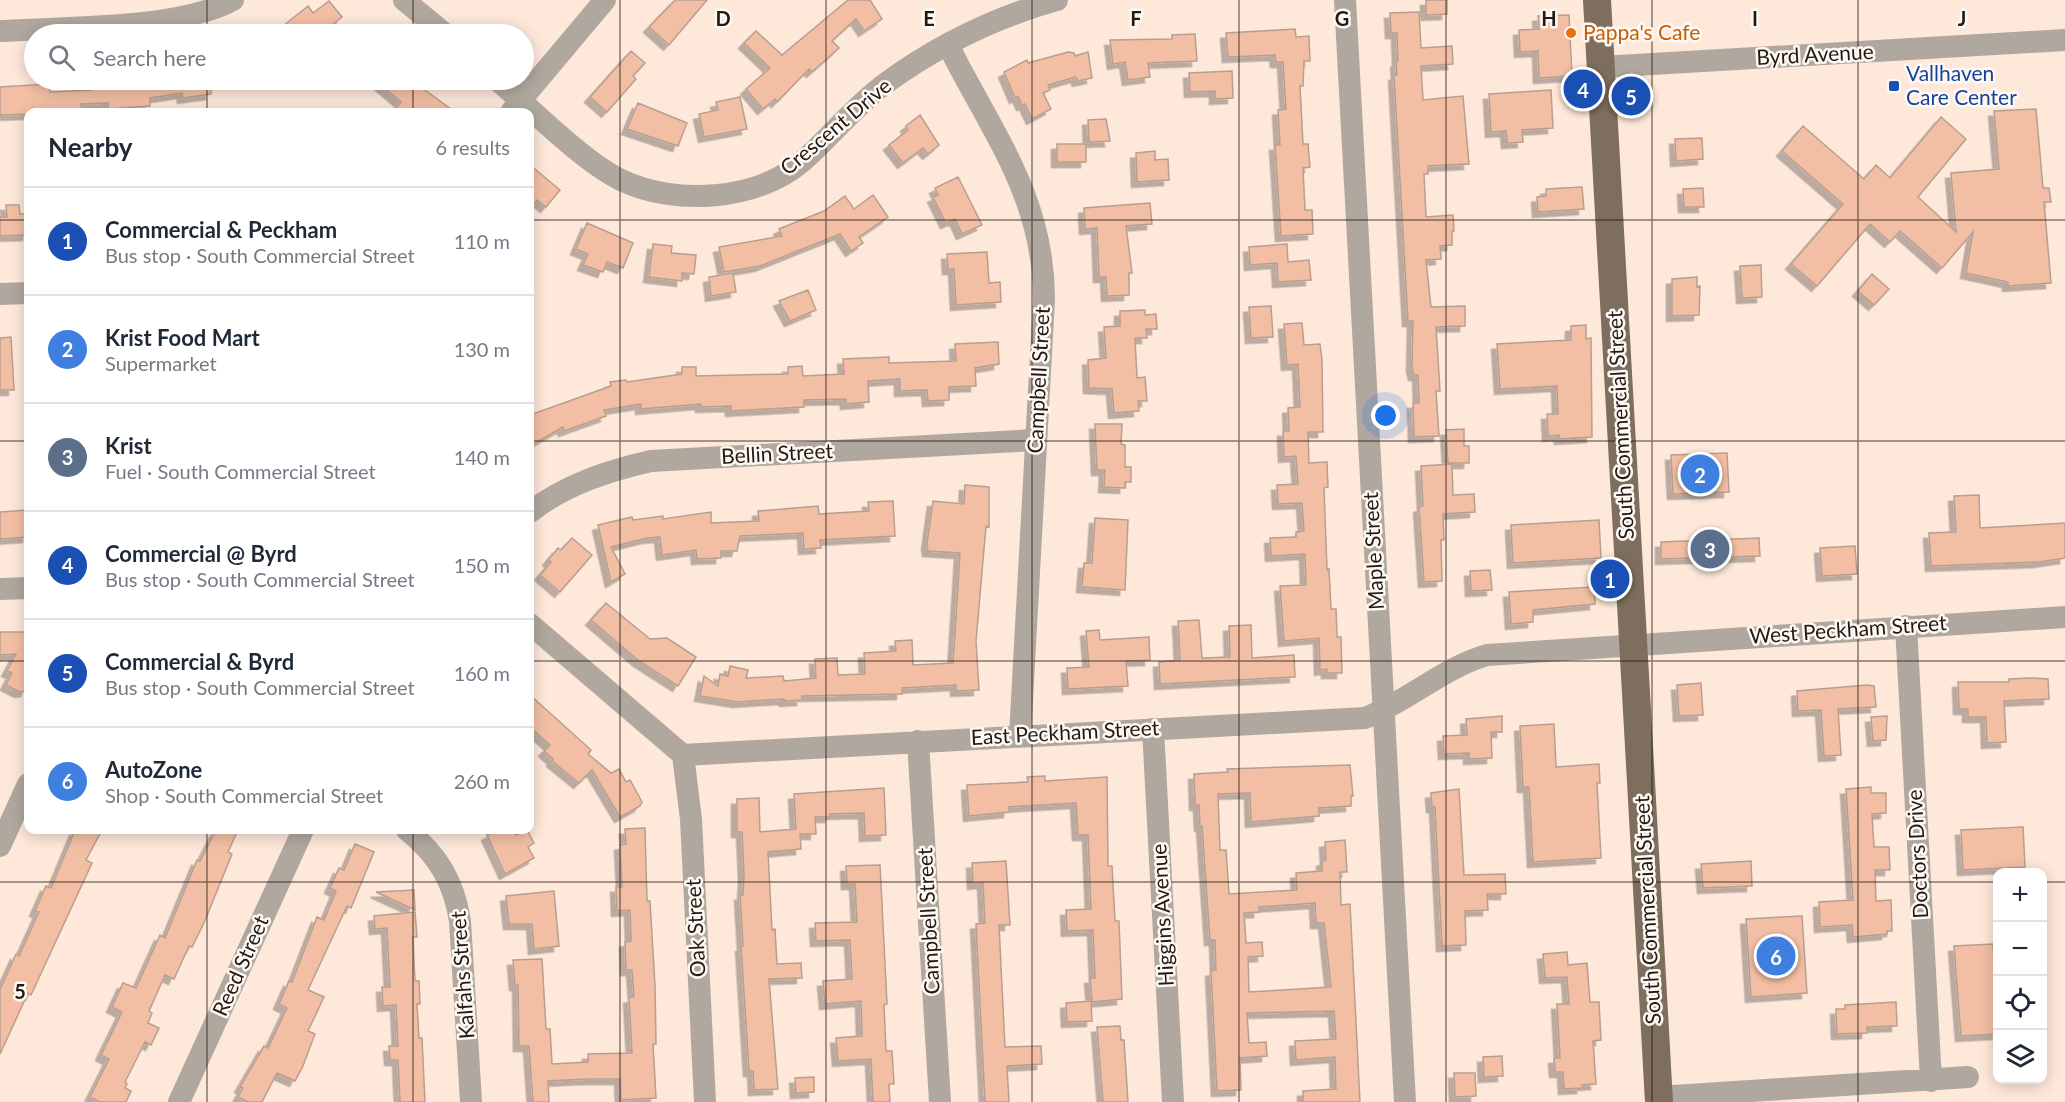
<!DOCTYPE html>
<html lang="en">
<head>
<meta charset="utf-8">
<style>
	:root { --surface:#fff; --page:#f2f2f3; --text:#1f2937; --muted:#747a83; --line:#e0e1e3; --accent:#2563eb }
	body { margin:0; font-family:Lato,sans-serif; background:var(--page); color:var(--text) }
	.controls { position:absolute; right:18px; bottom:18px; display:grid; overflow:hidden; border-radius:12px; box-shadow:0 3px 15px #0003 }
	.controls button { width:54px; height:54px; display:grid; place-items:center; padding:0; border:0; border-bottom:2px solid var(--line); background:var(--surface); color:var(--text); font:30px sans-serif }
	.you { position:absolute; left:1386px; top:416px; width:21px; height:21px; margin:-15px; border:4px solid #fff; border-radius:50%; background:#1a73e8; box-shadow:0 0 0 9px #1a73e833 }
	.badge { display:grid; place-items:center; width:39px; height:39px; border-radius:50%; background:var(--accent); color:#fff; font-size:20px; font-weight:700 }
	.pin { position:absolute; translate:-50% -50%; border:3px solid #fff; box-shadow:0 2px 6px #0006 }
	.list { margin:0; padding:0; list-style:none }
	h2 { display:flex; justify-content:space-between; align-items:center; height:78px; margin:0; padding:0 24px; font-size:26px }
	h2 small { font-size:20px; font-weight:400; color:var(--muted) }
	.list li { display:grid; grid-template-columns:39px 1fr auto; gap:18px; align-items:center; box-sizing:border-box; height:108px; padding:0 24px; border-top:2px solid var(--line) }
	.list b { display:block; font-size:22px; white-space:nowrap }
	.list p { margin:0; font-size:20px; white-space:nowrap; color:var(--muted) }
	.list em { font-size:20px; font-style:normal; color:var(--muted) }
	.icon { flex:none; width:33px; height:33px; fill:none; stroke:currentColor; stroke-width:2; stroke-linecap:round; stroke-linejoin:round }
	.map { position:relative; flex:none; width:2065px; height:1102px; overflow:hidden }
	.search { position:absolute; background:var(--surface); box-shadow:0 3px 15px #0003; left:24px; top:24px; width:510px; height:66px; display:flex; align-items:center; gap:15px; box-sizing:border-box; padding:0 21px; border-radius:33px; color:var(--muted); font-size:22px }
	.panel { position:absolute; background:var(--surface); box-shadow:0 3px 15px #0003; left:24px; top:108px; width:510px; height:726px; border-radius:12px }
	.map>svg:first-child { display:block }
	.building { fill:#f3bfa4; stroke:#b99e90; stroke-width:1.5; fill-rule:evenodd; filter:url(#shadow) }
	.lines { fill:none; stroke-linecap:round; stroke-linejoin:round }
	.minor { stroke:#b0a89e; stroke-width:22 }
	.major { stroke:#7d6e5d; stroke-width:28 }
	.grid { fill:none; stroke:#241a14; stroke-width:1.5; stroke-opacity:0.55 }
	.food-dot { fill:#e8710a; stroke:#fef9f5; stroke-width:2 }
	.transit-dot { fill:#1a4fb4; stroke:#fef9f5; stroke-width:2 }
	.labels { text-anchor:middle; stroke-width:5; stroke-linejoin:round; paint-order:stroke }
	.food-label { font-size:21px; fill:#c56008; stroke:#fef9f5; text-anchor:start }
	.street-label { font-size:21px; fill:#241a14; stroke:#fef9f5 }
	.transit-label { font-size:21px; fill:#164399; stroke:#fef9f5; text-anchor:start }
	.grid-label { font-size:20px; text-anchor:middle; font-weight:bold; fill:#241a14; stroke:#fef9f5; stroke-width:5; stroke-linejoin:round; paint-order:stroke }
</style>
</head>
<body>
<div class="map">
<svg width="2065" height="1102" viewBox="0 0 2065 1102">
	<defs>
		<filter id="shadow"><feDropShadow dx="-5.5" dy="5.5" stdDeviation="0" flood-color="#0004"/></filter>
	</defs>
	<rect width="100%" height="100%" fill="#fde8da"/>
	<path class="building" d="M675,0H707L669,45L649,27Z
		M848,0H870L882,19L864,31L856,19L832,41L839,48L812,72L809,69L777,102L775,99L763,109L746,89L770,68L744,43L756,31L782,55Z
		M1426,0H1447V14L1426,15Z
		M329,1L342,17L321,34H273L308,6L313,13Z
		M1419,12L1421,48L1452,46L1453,64L1421,66L1423,100L1463,96L1469,164L1428,166V174H1424L1426,217L1453,215L1454,231H1452V245L1440,246L1441,259L1426,260L1431,307L1465,306V326L1436,327L1440,391H1436L1439,436L1414,437L1413,403H1419L1418,375H1414L1412,366L1413,321H1408L1394,75H1397L1396,62L1398,61L1397,33H1391L1390,13Z
		M1569,15L1572,76L1539,78L1538,51L1520,52L1519,30L1539,29L1538,16Z
		M1295,29L1296,37L1309,36L1310,61H1304L1303,86H1300L1303,144H1308L1310,167L1303,168L1305,210H1312L1313,234L1281,236L1275,145H1280L1278,110L1286,109L1283,62H1276L1275,55L1228,57L1226,33Z
		M1195,34L1197,61L1148,63L1150,77L1128,80L1125,62L1113,64L1110,40L1172,39V35Z
		M631,51L645,63L633,76L636,79L607,112L590,97Z
		M1068,52L1074,53L1075,56L1088,52L1092,78L1078,81L1076,77L1048,85L1050,90L1043,93L1051,109L1032,119L1025,104L1022,105L1018,96L1015,98L1004,72L1027,60L1028,63Z
		M1232,71L1233,98L1215,99V91L1190,92L1189,73Z
		M92,80H216L217,87L210,88L211,94L183,98L182,93L150,98V106L108,109V103L81,104L82,112L0,115V87L49,84L50,92L92,90Z
		M375,80H411L455,112H392L401,102Z
		M1551,90L1553,128L1522,130L1523,142L1507,143L1506,131L1491,132L1489,94Z
		M740,97L747,129L704,137L699,114L718,110L716,102Z
		M638,103L687,123L678,146L627,129Z
		M2036,109L2043,188H2049L2051,202H2044L2051,283L2008,286V282L1966,273L1973,232L1942,268L1900,231L1890,242L1870,224L1817,286L1791,264L1843,204L1782,151L1803,126L1864,179L1876,165L1890,178L1941,117L1966,139L1918,197L1956,232L1951,173L1999,169L1994,111Z
		M920,115L939,145L928,154L923,148L903,163L889,145L908,130L906,126Z
		M1106,119L1110,141L1089,142L1088,120Z
		M1702,138L1703,159L1676,161L1675,139Z
		M1057,144H1086V162H1057Z
		M1155,151V160L1168,159L1169,180L1137,182L1136,153Z
		M530,165L560,190L546,207L537,200L530,209Z
		M958,177L982,225L962,234L955,219L946,223L933,197L938,195L935,188Z
		M1582,187L1584,209L1538,212L1537,197L1546,196V189Z
		M1703,188L1704,207H1684L1683,189Z
		M873,195L888,217L859,237L863,243L851,251L840,234L760,266L724,272L719,247L782,236L779,229L824,211L845,196L854,209Z
		M1150,203L1152,224L1126,226L1132,273H1129V295L1107,296L1106,277H1099L1097,228L1085,229L1084,208Z
		M6,205H19L20,214H28V235L0,236V217H7Z
		M587,223L633,243L623,268L607,262L603,272L583,265L588,254L576,249Z
		M653,244L672,246L671,253L696,255L694,274L682,273V281L649,277Z
		M1287,244L1288,262L1309,260L1311,280L1278,282L1277,263L1250,265L1249,247Z
		M987,252L989,283L1000,282L1001,302L956,305L954,269H948L947,254Z
		M1761,265L1762,297L1742,298L1740,266Z
		M733,273L736,292L711,296L709,277Z
		M1872,274L1889,289L1874,305L1858,291Z
		M1697,277V287L1700,286L1699,315L1672,316V279Z
		M808,290L816,310L790,321L779,301Z
		M1271,306L1273,337L1251,338L1249,307Z
		M1145,310V315L1156,314L1157,329H1146L1147,338H1135L1137,378L1145,377L1147,401H1138L1139,411L1114,413L1112,389L1089,388L1088,360L1106,358L1104,327L1120,326V311Z
		M1302,323L1304,345L1320,344L1322,360L1323,432H1308L1309,463L1327,462L1328,487L1324,488L1327,570L1329,569L1331,609H1336L1337,637H1341L1342,673H1327V669L1320,670L1319,638L1284,641L1280,586L1306,585L1305,554L1271,556L1270,538L1296,537V532L1304,531L1302,503L1278,504L1277,485L1298,484L1296,456L1284,457L1283,431H1289L1288,408L1300,407L1298,364L1287,365L1284,324Z
		M1586,325V339L1591,338L1592,437L1560,439L1559,435L1548,436L1547,414H1558L1557,386L1500,389L1497,344L1571,340V326Z
		M11,337L14,390H0V338Z
		M998,342L999,364L975,368L976,386L949,387V400L928,401L927,390L900,391V379L868,381L869,402L846,404V399L804,400V407L731,411V406L701,407V404L641,409V404L604,410L606,416L564,431L563,427L530,446V415L611,386L610,382L626,380L627,382L682,374V367H696V376L788,374V367L802,366L803,376L844,374L843,359L889,357V363L956,361L955,344Z
		M1095,424H1122L1121,444L1125,445V467H1131V482H1125V488L1104,487L1105,470H1097Z
		M1464,429V446H1469V463H1448L1446,430Z
		M1727,453L1729,492L1673,494L1671,455Z
		M1452,464L1453,495L1474,494L1475,512L1443,514L1444,540H1441L1442,581L1424,582L1419,507L1423,506L1421,466Z
		M965,485L989,487V527L986,526L976,641L979,690L956,691V685L902,688V694L802,696V700L785,701L784,699L738,702L700,696L704,676L718,686L720,674L728,676L730,666L748,670L746,678L783,676L784,681L816,678L815,659L837,658L838,675L865,674L864,653L896,651L895,641L912,640L913,665L953,663L960,553L928,551L927,544L933,501L964,504Z
		M1979,495L1980,528L2065,523V558L2039,562L1931,566L1929,533L1956,532L1954,496Z
		M893,501L895,536L820,540L821,548L804,549L803,533L740,536L737,551H721V558L697,559L696,550L662,555L660,537L647,538L611,547L625,574L611,582L598,525L632,517L633,520L663,516V519L711,512V523L759,521L758,511L818,506L819,514L869,511L868,502Z
		M28,510V537L0,539V512Z
		M1095,518L1128,520L1125,590L1082,587L1084,563H1092Z
		M1599,520L1601,558L1513,563L1511,525Z
		M572,538L592,555L560,592L540,575L551,562L548,560L558,548L561,550Z
		M1759,538L1760,556L1661,559V542Z
		M1855,546L1857,574L1822,576L1820,548Z
		M1490,570L1492,590L1471,591L1470,571Z
		M1594,587L1595,604L1533,610V622L1511,624L1509,592Z
		M606,603L650,639L667,638L696,657L678,686L639,661L591,620Z
		M1199,620L1202,658L1230,657L1229,626L1251,625L1252,658L1294,655L1295,677L1160,684L1159,662L1180,660L1178,621Z
		M28,628V686L26,691L20,692L6,685L12,673L7,671L16,654L0,655V632H27Z
		M1099,630L1100,640L1149,637L1150,660L1126,661L1128,686L1068,689L1067,668L1089,667L1086,631Z
		M2030,678L2048,679L2049,699L2004,701L2006,742L1987,743L1986,717H1968V709H1959L1958,682H2009V679Z
		M1701,683L1703,715L1679,716L1677,685Z
		M1867,685L1874,686L1876,707L1838,709L1841,755L1824,756L1821,710L1798,711L1797,691Z
		M530,695L591,750L588,754L611,773L619,769L626,782L630,780L642,802L640,806L620,817L592,770L579,783L552,761L553,759L544,751L550,745L530,727Z
		M1502,716V732H1491L1492,758L1469,759V753L1444,754L1443,736L1467,735L1466,719Z
		M1887,716L1886,740L1873,741L1871,717Z
		M1554,724L1556,767L1599,764L1600,783H1597L1601,858L1533,862L1529,787H1523L1520,726Z
		M1350,765L1353,796H1351V806L1319,808V816L1251,822L1250,793L1218,794L1220,850H1226L1229,894L1297,890L1296,873L1322,871V861L1326,860L1325,842L1345,840L1347,872H1340L1341,905L1350,904L1360,1102H1303V1091L1336,1089L1335,1057L1296,1060L1295,1041L1336,1039L1334,1011L1247,1013L1249,1043L1266,1042L1267,1056L1240,1058L1241,1090L1217,1091L1211,971L1216,970L1215,940H1210L1202,826H1200L1199,805H1195L1194,774L1228,772L1227,769ZM1315,903L1316,923H1324L1331,987L1249,992L1248,957L1263,956L1262,942L1246,943L1244,913L1259,912V907Z
		M1045,776V781L1107,777L1108,866H1112L1115,921H1119L1122,999L1092,1002L1090,978H1095L1093,930L1067,931L1066,910L1091,909L1088,835H1078L1076,803L1009,807V812L969,816L967,785L1028,782L1027,777Z
		M1871,787V793H1886V813L1872,814L1874,847H1889L1890,870H1875L1876,901L1891,900L1892,931H1887V934L1853,937L1852,925L1820,927L1819,902L1853,900L1846,789Z
		M884,788L886,835L865,836L864,813L830,814V817H815L816,834H800L801,849L768,852L772,930L775,929L777,964L801,963L802,978L769,979L778,1089L754,1090L753,1071H749L741,946H743L740,895H743L744,874L742,832H737V799L759,798L760,832L796,829L794,794Z
		M1459,789L1464,875L1505,874L1506,894H1487L1488,910L1465,911L1466,945L1442,946L1435,807H1432L1431,793Z
		M2023,827L2025,867L1963,870L1961,830Z
		M645,828L647,901H650L655,985L656,1044H653L656,1098L621,1100L620,1079H589L548,1081L549,1102H533L529,1046H519L518,985H515L513,960L542,959L546,1029H550L552,1064L588,1062V1054L632,1053L629,998L634,997L632,970H626L625,942L631,941L630,910L617,911L616,887H622L620,845L626,844L625,829Z
		M75,830H102L86,860L92,863L31,995L28,993L0,1054V989L16,954L19,956L39,912L35,911L46,886L51,888Z
		M216,830H238L228,852L232,854L204,923L192,947L189,946L174,979L165,975L149,1011L152,1013L148,1023L159,1028L151,1045L145,1042L125,1082L127,1084L125,1088L131,1091L126,1102H100L90,1097L109,1059L101,1055L122,1012L112,1007L123,983L136,988L160,935L165,938L197,860L200,861Z
		M497,830H514L516,835L527,830L534,843L528,847L534,858L505,874L487,835Z
		M355,844L374,852L351,908L347,906L308,990L324,997L308,1031L315,1034L303,1066L295,1081L277,1073L262,1102H248L238,1097L243,1088L240,1087L264,1046L268,1048L287,1008L279,1004L289,981L292,982L317,917L324,920L336,891L330,888L339,868L344,870Z
		M1006,861L1010,925H999L1005,1047L1041,1046L1042,1064L1007,1066L1009,1102H985L976,924L985,923L983,883L973,884L972,863Z
		M1751,861L1752,886L1703,888L1701,864Z
		M880,865L887,1004L884,1005L886,1051H892L894,1084H889L890,1102H873L871,1059L838,1061L836,1038L862,1036L861,1001L825,1004L823,981L852,979L850,940L816,941L815,923L857,922L855,884H847L846,866Z
		M414,890L415,910L376,892Z
		M554,891L559,946L534,949L532,924H509L506,896Z
		M415,912L417,937H413L415,981H419L420,1004H417L419,1038H422L425,1102H400L398,1060H390L389,1046H398L396,1005L383,1006L382,987H390L387,928L375,929L374,916Z
		M1802,916L1807,993L1751,997L1746,919Z
		M1993,944L1998,1034L1961,1036L1954,946Z
		M1567,952L1568,965L1587,963L1590,1002H1599L1601,1040L1593,1041L1596,1084L1582,1085V1088L1564,1089L1563,1072H1555L1554,1058H1560L1557,1004H1569L1567,977L1545,978L1543,954Z
		M1091,1001L1092,1021L1067,1022L1066,1003Z
		M1896,1002L1897,1026L1867,1027V1033L1837,1034L1836,1009H1845V1005Z
		M1120,1026L1121,1040H1124L1128,1102H1103L1097,1027Z
		M1502,1056L1503,1076L1484,1077L1483,1057Z
		M1454,1073H1475L1476,1096L1455,1097Z
		M814,1077V1092L796,1093L795,1078Z"/>
	<g class="lines">
		<path class="minor" d="M404,0L445,34
			M1345,0L1405,1102
			M0,31C66,27 177,30 233,0
			M948,45C992,133 1044,197 1044,299L1020,736
			M1601,67L2065,40
			M497,80C532,109 582,161 621,180C675,206 757,201 803,161C831,136 855,106 886,83C937,46 996,17 1057,0
			M511,112L605,0
			M0,294L28,293
			M530,512C565,485 607,471 651,461L1036,440
			M0,589L28,588
			M530,624L683,755L1365,718C1408,701 1443,668 1487,655L2065,617
			M1906,626L1931,1081
			M1153,729L1173,1102
			M918,741L940,1102
			M683,755L691,819L705,1102
			M407,830C438,855 454,882 460,921L471,1102
			M0,846L28,784
			M1658,1097L1968,1077
			M179,1102L303,830"/>
		<path class="major" d="M1597,0L1659,1102"/>
	</g>
	<path class="grid" d="M207,0V34M413,0V34M620,0V1102M826,0V1102M1032,0V1102M1239,0V1102M1446,0V1102M1652,0V1102M1858,0V1102M207,80V112M413,80V112M0,220H28M530,220H2065M0,441H28M530,441H2065M0,661H28M530,661H2065M207,830V1102M413,830V1102M0,882H1998M2042,882H2065"/>
	<circle class="food-dot" cx="1571" cy="33" r="6"/>
	<rect class="transit-dot" x="1888" y="80" width="12" height="12" rx="3"/>
	<g class="labels">
		<g class="food-label">
			<text x="1583" y="40">Pappa's Cafe</text>
		</g>
		<g class="street-label">
			<text transform="translate(1815 55) rotate(-3)" y="7">Byrd Avenue</text>
			<text transform="translate(836 127) rotate(-40)" y="7">Crescent Drive</text>
			<text transform="translate(1039 380) rotate(-87)" y="7">Campbell Street</text>
			<text transform="translate(1621 425) rotate(-93)" y="7">South Commercial Street</text>
			<text transform="translate(777 454) rotate(-3)" y="7">Bellin Street</text>
			<text transform="translate(1374 551) rotate(-93)" y="7">Maple Street</text>
			<text transform="translate(1848 630) rotate(-4)" y="7">West Peckham Street</text>
			<text transform="translate(1065 733) rotate(-3)" y="7">East Peckham Street</text>
			<text transform="translate(1918 854) rotate(-93)" y="7">Doctors Drive</text>
			<text transform="translate(1648 910) rotate(-93)" y="7">South Commercial Street</text>
			<text transform="translate(1163 915) rotate(-93)" y="7">Higgins Avenue</text>
			<text transform="translate(929 921) rotate(-93)" y="7">Campbell Street</text>
			<text transform="translate(696 928) rotate(-93)" y="7">Oak Street</text>
			<text transform="translate(241 966) rotate(-66)" y="7">Reed Street</text>
			<text transform="translate(463 975) rotate(-94)" y="7">Kalfahs Street</text>
		</g>
		<g class="transit-label">
			<text x="1906" y="81">Vallhaven<tspan x="1906" dy="24">Care Center</tspan></text>
		</g>
	</g>
	<g class="grid-label">
		<text x="723" y="26">D</text>
		<text x="929" y="26">E</text>
		<text x="1136" y="26">F</text>
		<text x="1342" y="26">G</text>
		<text x="1549" y="26">H</text>
		<text x="1755" y="26">I</text>
		<text x="1962" y="26">J</text>
		<text x="20" y="999">5</text>
	</g>
</svg>
<div class="controls">
<button>+</button>
<button>−</button>
<button><svg class="icon" aria-label="locate" viewBox="0 0 24 24"><circle cx="12" cy="12" r="6"/><path d="M12 2v4M12 18v4M2 12h4M18 12h4"/></svg></button>
<button><svg class="icon" aria-label="layers" viewBox="0 0 24 24"><path d="M12 4l9 5-9 5-9-5zM3 14l9 5 9-5"/></svg></button>
</div>
<div class="you"></div>
<div class="pin badge" style="left:1610px;top:579px;background:#1a4fb4">1</div>
<div class="pin badge" style="left:1700px;top:474px;background:#3f7fe0">2</div>
<div class="pin badge" style="left:1710px;top:549px;background:#5c6f8a">3</div>
<div class="pin badge" style="left:1583px;top:89px;background:#1a4fb4">4</div>
<div class="pin badge" style="left:1631px;top:96px;background:#1a4fb4">5</div>
<div class="pin badge" style="left:1776px;top:956px;background:#3f7fe0">6</div>
<div class="search"><svg class="icon" aria-label="search" viewBox="0 0 24 24"><circle cx="10" cy="10" r="6"/><path d="M15 15l6 6"/></svg>Search here</div>
<section class="panel">
<h2>Nearby<small>6 results</small></h2>
<ul class="list">
<li><span class="badge" style="background:#1a4fb4">1</span><div><b>Commercial &amp; Peckham</b><p>Bus stop · South Commercial Street</p></div><em>110 m</em></li>
<li><span class="badge" style="background:#3f7fe0">2</span><div><b>Krist Food Mart</b><p>Supermarket</p></div><em>130 m</em></li>
<li><span class="badge" style="background:#5c6f8a">3</span><div><b>Krist</b><p>Fuel · South Commercial Street</p></div><em>140 m</em></li>
<li><span class="badge" style="background:#1a4fb4">4</span><div><b>Commercial @ Byrd</b><p>Bus stop · South Commercial Street</p></div><em>150 m</em></li>
<li><span class="badge" style="background:#1a4fb4">5</span><div><b>Commercial &amp; Byrd</b><p>Bus stop · South Commercial Street</p></div><em>160 m</em></li>
<li><span class="badge" style="background:#3f7fe0">6</span><div><b>AutoZone</b><p>Shop · South Commercial Street</p></div><em>260 m</em></li>
</ul>
</section>
</div>
</body>
</html>
